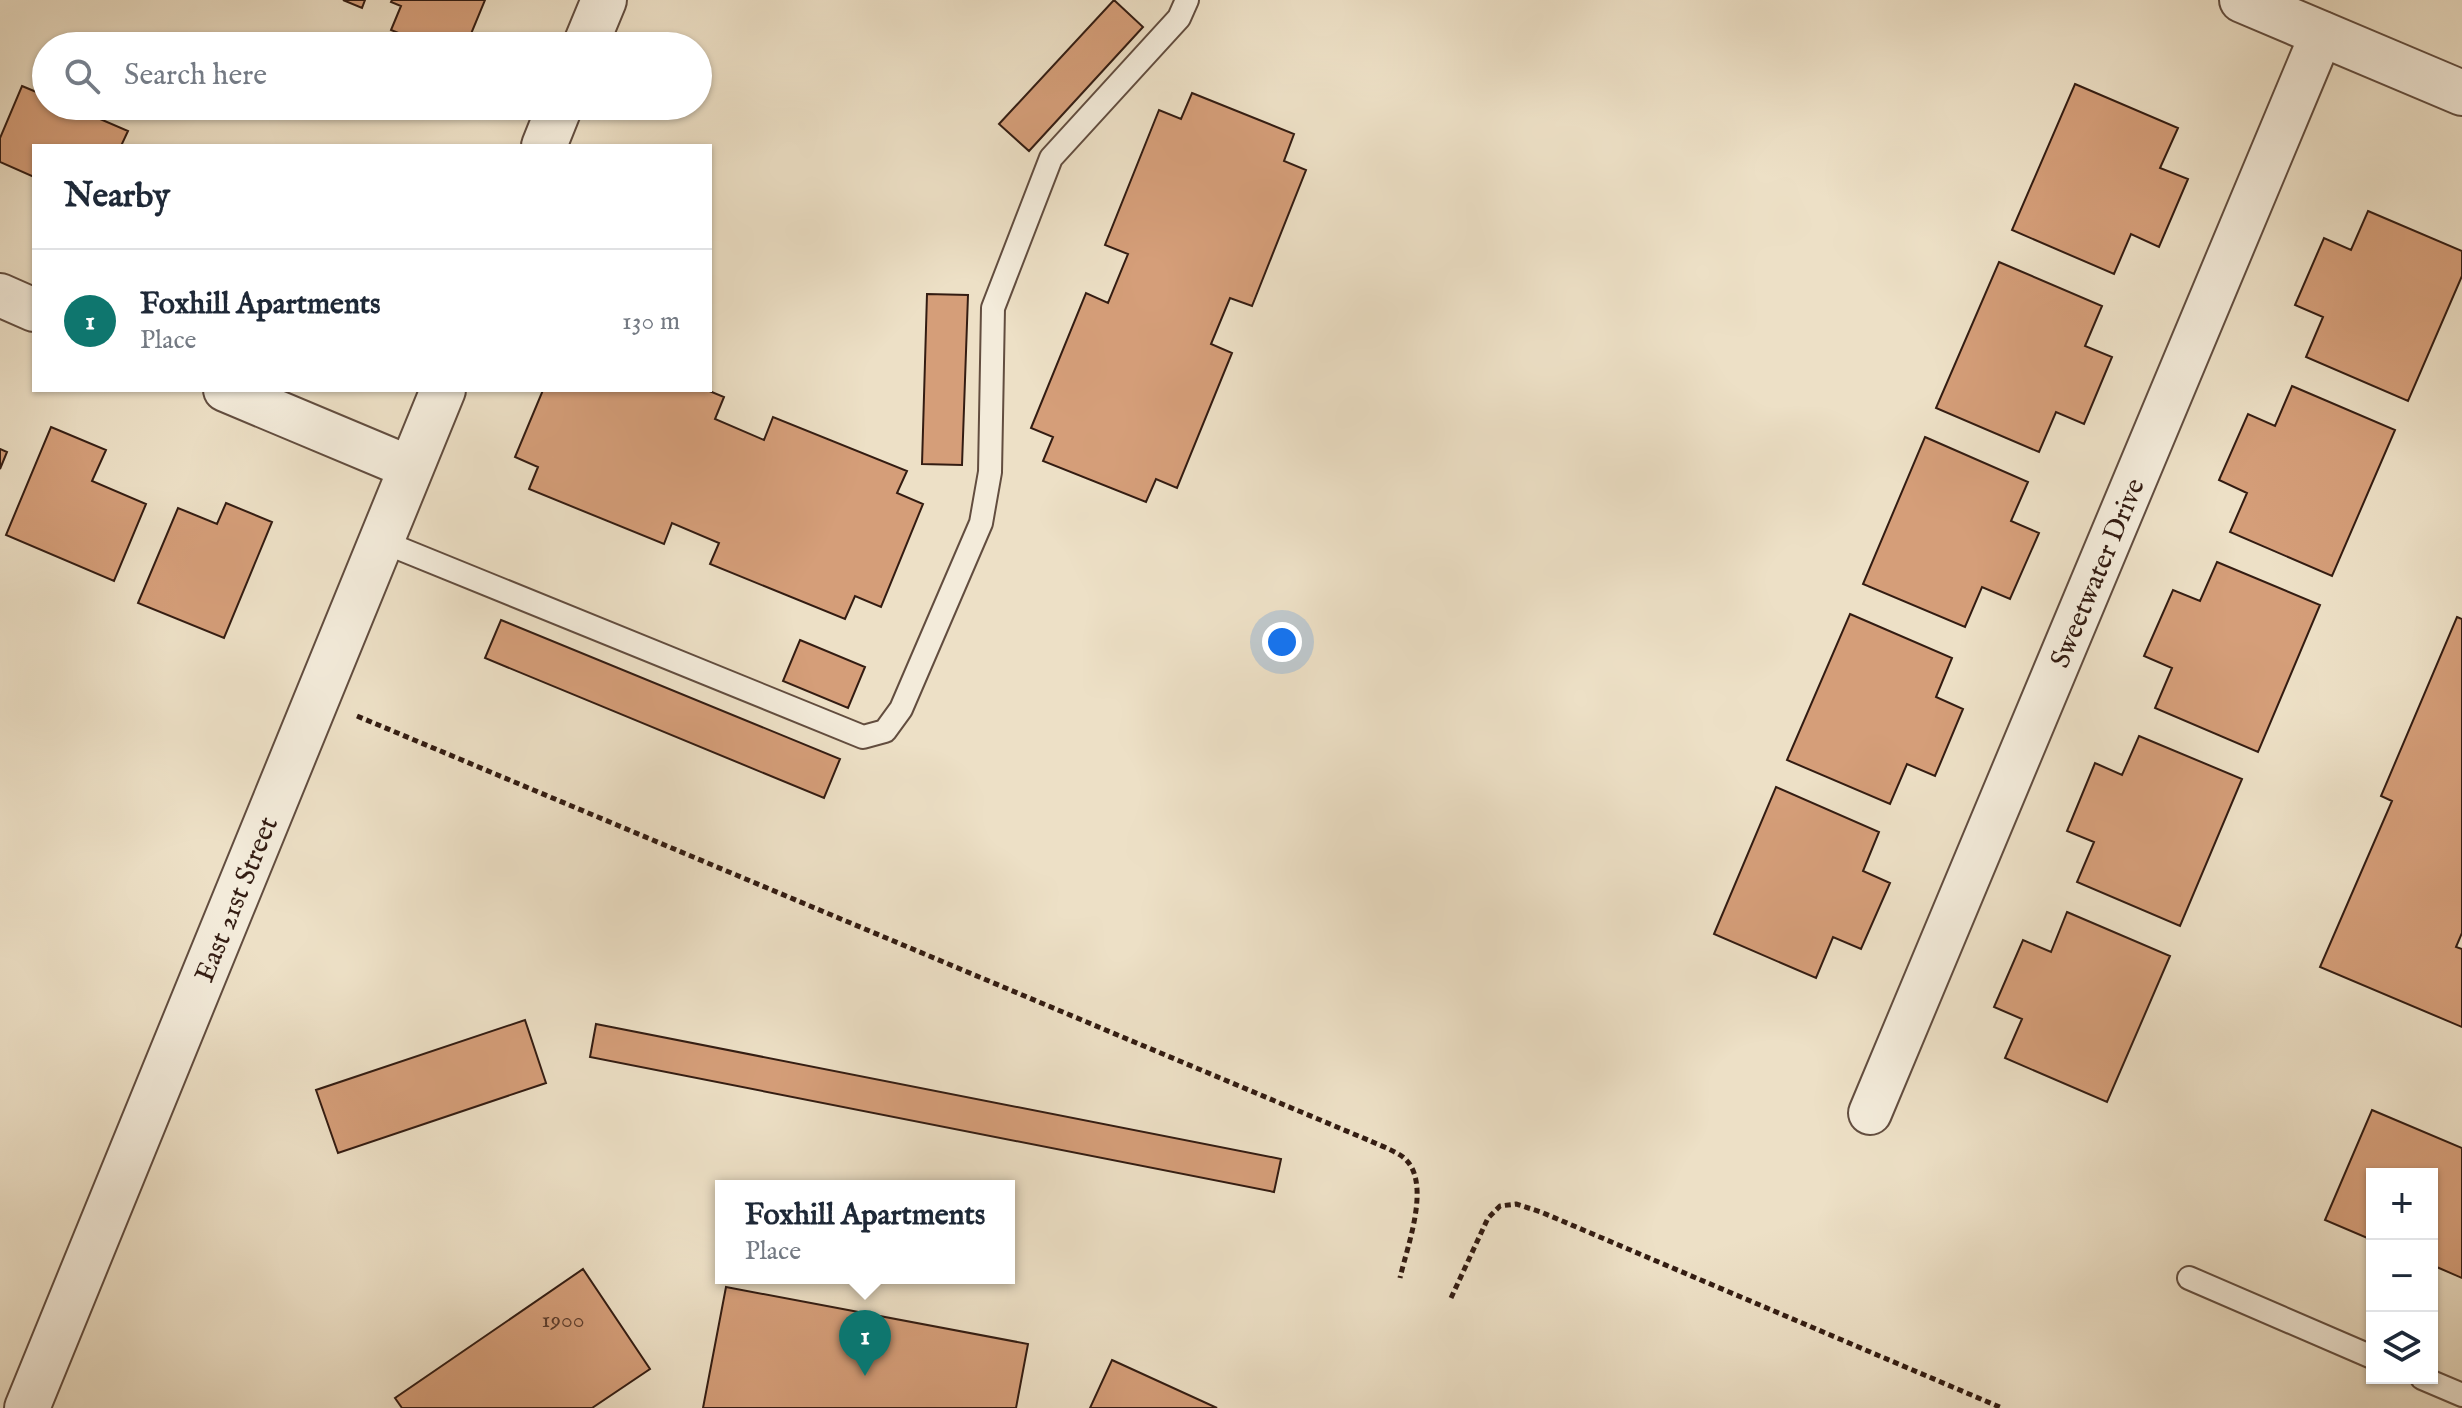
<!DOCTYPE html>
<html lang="en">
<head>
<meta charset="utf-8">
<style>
	:root { --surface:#fff; --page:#f6f6f7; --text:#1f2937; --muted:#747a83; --line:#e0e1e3; --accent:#0f766e }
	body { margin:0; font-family:"IM FELL English",serif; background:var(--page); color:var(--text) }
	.controls { position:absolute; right:24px; bottom:24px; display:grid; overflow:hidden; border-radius:0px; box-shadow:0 2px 6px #0004 }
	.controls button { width:72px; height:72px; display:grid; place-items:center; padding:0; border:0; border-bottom:2px solid var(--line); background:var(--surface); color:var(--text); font:40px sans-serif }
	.you { position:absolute; left:1282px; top:642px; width:28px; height:28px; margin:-20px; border:6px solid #fff; border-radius:50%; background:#1a73e8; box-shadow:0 0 0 12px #1a73e833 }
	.badge { display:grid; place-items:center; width:52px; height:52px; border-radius:50%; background:var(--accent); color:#fff; font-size:26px; font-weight:700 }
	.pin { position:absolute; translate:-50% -66px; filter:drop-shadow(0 2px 4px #0008) }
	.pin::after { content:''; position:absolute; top:42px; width:28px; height:24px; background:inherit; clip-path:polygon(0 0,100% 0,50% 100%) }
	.popup { position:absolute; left:715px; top:1180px; width:300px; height:104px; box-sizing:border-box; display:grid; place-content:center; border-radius:0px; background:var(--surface); filter:drop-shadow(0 2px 6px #0005); font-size:26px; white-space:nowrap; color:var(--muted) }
	.popup b { font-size:30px; color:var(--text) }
	.popup::after { content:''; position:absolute; left:50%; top:100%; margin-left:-16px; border:16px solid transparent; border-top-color:var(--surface) }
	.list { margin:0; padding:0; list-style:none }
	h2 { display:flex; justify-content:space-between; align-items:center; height:104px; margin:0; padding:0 32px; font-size:34px }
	h2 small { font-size:26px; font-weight:400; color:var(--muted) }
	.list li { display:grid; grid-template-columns:52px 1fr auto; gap:24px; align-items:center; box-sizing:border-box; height:144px; padding:0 32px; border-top:2px solid var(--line) }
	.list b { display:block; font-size:30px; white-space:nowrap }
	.list p { margin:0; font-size:26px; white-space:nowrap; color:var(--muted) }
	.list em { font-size:26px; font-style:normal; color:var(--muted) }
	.icon { flex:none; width:44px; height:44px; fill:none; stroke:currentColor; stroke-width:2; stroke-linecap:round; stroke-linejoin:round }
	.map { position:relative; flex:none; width:2462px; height:1408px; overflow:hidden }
	.search { position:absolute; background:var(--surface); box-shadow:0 2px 6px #0004; left:32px; top:32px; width:680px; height:88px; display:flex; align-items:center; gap:20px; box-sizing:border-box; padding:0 28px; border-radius:44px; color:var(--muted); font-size:30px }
	.panel { position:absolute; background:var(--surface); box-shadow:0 2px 6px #0004; left:32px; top:144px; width:680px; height:248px; border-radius:0px }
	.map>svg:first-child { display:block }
	.building { fill:#d59e79; stroke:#331c12; stroke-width:2 }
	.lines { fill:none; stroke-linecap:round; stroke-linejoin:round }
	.service-casing { stroke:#624d3f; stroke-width:26 }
	.minor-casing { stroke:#624d3f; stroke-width:46 }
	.tertiary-casing { stroke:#624d3f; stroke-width:48 }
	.path { stroke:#331c12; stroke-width:5; stroke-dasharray:6 4; stroke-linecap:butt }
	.service { stroke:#f3ebda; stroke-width:22 }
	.minor { stroke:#f3ebda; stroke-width:42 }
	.tertiary { stroke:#f3ebda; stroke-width:44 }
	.labels { text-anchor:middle; stroke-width:6; stroke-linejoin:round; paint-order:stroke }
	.number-label { font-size:24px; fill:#5c3c2c }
	.street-label { font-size:28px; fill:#331c12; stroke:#f3ebda }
</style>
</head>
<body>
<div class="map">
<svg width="2462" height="1408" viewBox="0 0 2462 1408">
	<rect width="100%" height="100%" fill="#ede0c6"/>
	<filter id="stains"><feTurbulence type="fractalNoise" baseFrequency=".0025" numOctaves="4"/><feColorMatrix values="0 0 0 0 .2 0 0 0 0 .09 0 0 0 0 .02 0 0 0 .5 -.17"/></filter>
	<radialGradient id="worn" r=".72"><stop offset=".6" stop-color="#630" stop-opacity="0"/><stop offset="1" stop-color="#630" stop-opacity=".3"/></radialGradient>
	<path class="building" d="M343,0H365L362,8Z
		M392,0H485L466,46H430L391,30L401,6L391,2Z
		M1114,0L1143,27L1029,151L999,124Z
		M2075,84L2178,128L2160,168L2188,179L2159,247L2131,234L2114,274L2012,230Z
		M22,86L46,96V106H70L128,131L121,146H34V177L0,162V138Z
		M1192,93L1294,134L1284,161L1306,170L1252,306L1230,298L1211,344L1232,353L1177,488L1156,479L1146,502L1043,461L1053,437L1031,428L1086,293L1108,303L1128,254L1105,245L1159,110L1181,119Z
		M2368,211L2462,251V276L2408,401L2306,357L2323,317L2295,305L2324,238L2351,250Z
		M1999,262L2102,306L2085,346L2112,357L2084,424L2056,412L2039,452L1936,408Z
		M927,294L968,295L962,465L922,464Z
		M2292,386L2395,430L2332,576L2230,532L2247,493L2219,480L2248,414L2275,426Z
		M543,390H707L724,397L715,419L764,440L773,417L907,471L897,493L923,504L881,607L855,596L845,619L710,564L719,543L672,523L664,544L529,489L538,467L515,457Z
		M51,427L106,450L92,481L146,504L114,581L6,535Z
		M1925,437L2028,482L2011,521L2039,533L2010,599L1982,587L1965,627L1863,584Z
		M0,449L7,452L0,469Z
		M226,503L272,522L224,638L138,603L178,508L217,524Z
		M2217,562L2320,605L2258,752L2155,708L2172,668L2144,656L2173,590L2200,601Z
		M1850,614L1952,658L1936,697L1963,709L1935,776L1907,764L1890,804L1787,760Z
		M2457,617L2462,619V933L2456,947L2462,949V1027L2320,967L2392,801L2381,796Z
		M501,620L840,759L824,798L485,658Z
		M800,640L865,667L848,708L783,681Z
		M2139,736L2242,779L2180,926L2077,882L2094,842L2067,831L2095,763L2122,775Z
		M1776,787L1879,832L1863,871L1890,883L1861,949L1833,937L1816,978L1714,934Z
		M2067,912L2170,956L2107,1102L2005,1058L2022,1019L1994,1007L2023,940L2051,952Z
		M525,1020L546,1083L338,1153L316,1090Z
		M596,1024L1281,1159L1274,1192L590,1057Z
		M2372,1110L2462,1148V1278L2432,1265V1174H2372V1240L2325,1220Z
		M583,1269L650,1369L592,1408H402L395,1398Z
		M726,1287L1028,1344L1016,1408H703Z
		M1112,1360L1217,1408H1090Z"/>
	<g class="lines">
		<g class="service-casing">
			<path id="service" d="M381,541L863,737L885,731L901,709L981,523L990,472L993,308L1051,158L1179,18L1187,0
				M2189,1278L2372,1357
				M2422,1378L2462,1395"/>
		</g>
		<g class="minor-casing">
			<g id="minor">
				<path d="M0,295L34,310"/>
				<path d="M225,390L411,468"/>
				<path id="s1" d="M1870,1113L2322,33"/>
			</g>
		</g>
		<g class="tertiary-casing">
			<g id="tertiary">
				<path d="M2242,0L2462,93"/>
				<path d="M585,46L604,0"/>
				<path d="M544,146L560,106"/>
				<path id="s2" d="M27,1408L443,390"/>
			</g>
		</g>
		<path class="path" d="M357,716L1368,1140C1379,1145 1393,1150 1403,1157C1433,1181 1407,1246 1400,1278
			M1451,1298L1488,1218L1500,1206L1516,1204L1541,1212L2002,1408"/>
		<use href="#service" class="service"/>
		<use href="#minor" class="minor"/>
		<use href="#tertiary" class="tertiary"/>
	</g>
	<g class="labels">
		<g class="number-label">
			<text x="563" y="1327">1900</text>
		</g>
		<g class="street-label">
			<text dy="10" stroke="none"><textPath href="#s1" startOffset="586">Sweetwater Drive</textPath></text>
			<text dy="10" stroke="none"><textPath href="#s2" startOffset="550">East 21st Street</textPath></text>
		</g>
	</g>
	<rect width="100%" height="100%" filter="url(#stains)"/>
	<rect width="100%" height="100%" fill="url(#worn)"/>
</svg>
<div class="controls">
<button>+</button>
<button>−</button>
<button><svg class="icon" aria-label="layers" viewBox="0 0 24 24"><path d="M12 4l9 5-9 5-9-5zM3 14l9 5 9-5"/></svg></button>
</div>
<div class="you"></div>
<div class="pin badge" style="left:865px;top:1376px">1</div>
<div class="popup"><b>Foxhill Apartments</b>Place</div>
<div class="search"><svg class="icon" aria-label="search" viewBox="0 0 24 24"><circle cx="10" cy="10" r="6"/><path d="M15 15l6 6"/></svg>Search here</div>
<section class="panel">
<h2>Nearby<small></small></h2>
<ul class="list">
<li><span class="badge">1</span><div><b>Foxhill Apartments</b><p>Place</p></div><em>130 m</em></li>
</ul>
</section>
</div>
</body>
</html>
